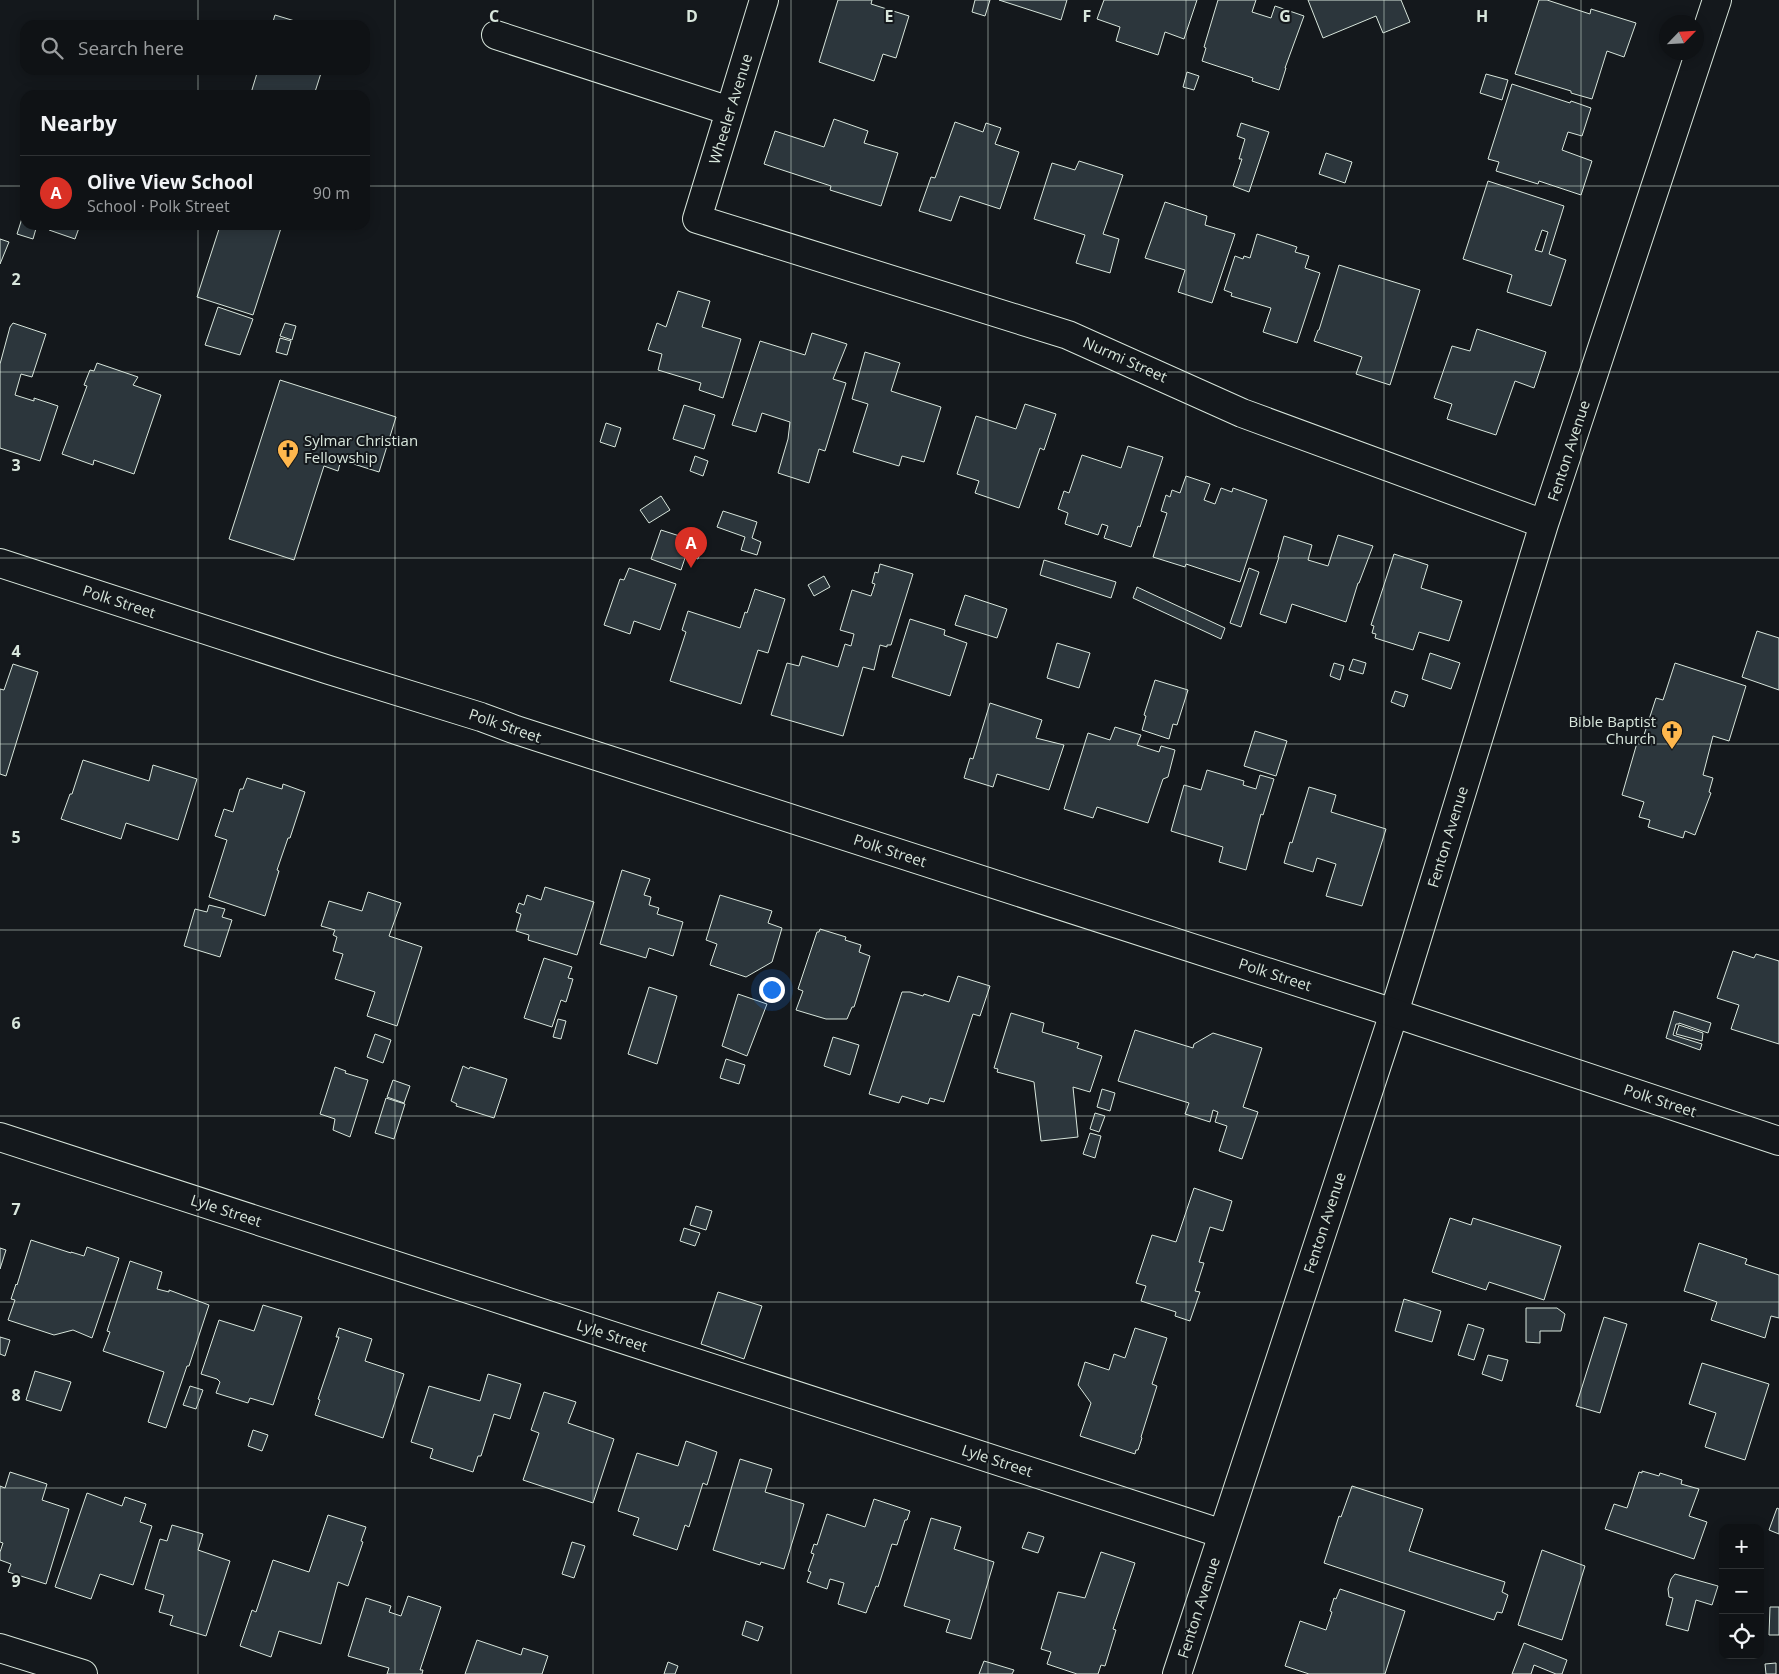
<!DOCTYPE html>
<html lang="en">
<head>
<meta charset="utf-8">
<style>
	:root { --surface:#0f1215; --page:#181b1e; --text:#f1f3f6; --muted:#9b9ea0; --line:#2f3234; --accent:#d93025 }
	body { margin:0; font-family:"Open Sans",sans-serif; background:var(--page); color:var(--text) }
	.controls { position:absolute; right:15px; bottom:15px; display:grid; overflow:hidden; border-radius:10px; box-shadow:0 2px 12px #0003 }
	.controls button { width:45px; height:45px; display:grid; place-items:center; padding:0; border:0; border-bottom:1px solid var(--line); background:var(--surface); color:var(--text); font:25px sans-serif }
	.compass { position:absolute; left:1659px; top:15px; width:45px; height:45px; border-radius:50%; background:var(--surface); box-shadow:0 2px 12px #0003; rotate:65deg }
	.you { position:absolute; left:771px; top:989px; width:18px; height:18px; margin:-12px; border:4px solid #fff; border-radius:50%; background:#1a73e8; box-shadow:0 0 0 8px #1a73e833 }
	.badge { display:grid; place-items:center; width:32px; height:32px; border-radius:50%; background:var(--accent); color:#fff; font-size:16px; font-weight:700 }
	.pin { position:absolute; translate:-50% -41px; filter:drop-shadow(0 1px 2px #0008) }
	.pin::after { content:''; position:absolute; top:26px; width:18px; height:15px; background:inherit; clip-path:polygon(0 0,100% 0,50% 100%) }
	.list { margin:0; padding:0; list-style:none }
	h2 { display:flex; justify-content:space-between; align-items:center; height:65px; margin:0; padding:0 20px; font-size:21px }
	h2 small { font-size:16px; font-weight:400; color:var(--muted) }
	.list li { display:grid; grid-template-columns:32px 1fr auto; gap:15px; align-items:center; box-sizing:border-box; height:75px; padding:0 20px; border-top:1px solid var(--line) }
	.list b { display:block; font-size:19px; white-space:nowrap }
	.list p { margin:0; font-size:16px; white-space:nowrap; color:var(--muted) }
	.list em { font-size:16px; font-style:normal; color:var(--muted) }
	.icon { flex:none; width:28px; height:28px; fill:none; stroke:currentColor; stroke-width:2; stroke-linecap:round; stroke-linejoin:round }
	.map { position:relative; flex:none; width:1779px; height:1674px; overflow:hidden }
	.search { position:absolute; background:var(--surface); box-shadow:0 2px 12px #0003; left:20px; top:20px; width:350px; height:55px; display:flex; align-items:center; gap:12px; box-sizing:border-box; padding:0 18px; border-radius:15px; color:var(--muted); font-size:19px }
	.panel { position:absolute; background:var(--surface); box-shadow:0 2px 12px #0003; left:20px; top:90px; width:350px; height:140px; border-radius:15px }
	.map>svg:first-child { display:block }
	.building { fill:#2c363c; stroke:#d8e6dc; fill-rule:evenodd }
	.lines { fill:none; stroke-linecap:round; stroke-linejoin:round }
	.street-casing { stroke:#d8e6dc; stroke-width:30 }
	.secondary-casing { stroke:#d8e6dc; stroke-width:30 }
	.street { stroke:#14181c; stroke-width:28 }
	.secondary { stroke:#14181c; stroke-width:28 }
	.grid { fill:none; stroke:#d8e6dc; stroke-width:1; stroke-opacity:0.55 }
	.labels { text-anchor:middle; stroke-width:4; stroke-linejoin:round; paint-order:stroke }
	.street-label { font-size:15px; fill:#d8e6dc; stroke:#14181c }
	.poi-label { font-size:15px; fill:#d8e6dc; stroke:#14181c; text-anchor:start }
	.grid-label { font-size:16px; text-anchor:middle; font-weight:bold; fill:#d8e6dc; stroke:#14181c; stroke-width:4; stroke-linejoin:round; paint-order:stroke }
</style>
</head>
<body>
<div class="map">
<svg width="1779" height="1674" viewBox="0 0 1779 1674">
	<rect width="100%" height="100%" fill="#14181c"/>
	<path class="building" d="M838,0H872L871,4L909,16L896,58L883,54L874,81L819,62Z
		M975,0H990L985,16L972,12Z
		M999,0H1067L1061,20Z
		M1104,0H1197L1184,39L1165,32L1158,55L1116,41L1120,27L1097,19Z
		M1218,0H1256L1252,12L1271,18L1275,6L1304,16L1285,68H1286L1279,90L1252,81L1253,78L1202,61L1206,48L1204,47Z
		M1308,0H1401L1410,22L1383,33L1376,16L1323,38Z
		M1539,0H1547L1590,14L1591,9L1636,23L1624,57L1607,51L1592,99L1571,93V91L1515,74Z
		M275,15L308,25H272Z
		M258,70H322L314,95H248V93H251Z
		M1187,72L1199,76L1194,90L1183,87Z
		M1486,74L1508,80L1502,100L1480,93Z
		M1512,84L1570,103L1571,101L1591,108L1582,136L1568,132L1562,150L1592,161L1581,195L1539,181L1538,184L1496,171L1499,162L1488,159Z
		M834,119L868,131L864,143L898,153L881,206L830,190L831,186L764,164L775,131L824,147Z
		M955,122L983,132L986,123L1001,128L995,144L1019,152L1000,209L960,196L951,221L919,211L931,177L935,178Z
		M1241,123L1269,132L1249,192L1233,186L1242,159H1239L1245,139L1237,136Z
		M1326,153L1352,162L1345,183L1319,174Z
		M1079,161L1123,175L1103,234L1119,239L1110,273L1076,263L1085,235L1034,219L1052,163L1075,170Z
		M1488,181L1564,206L1549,254L1566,260L1551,306L1507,292L1512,275L1463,259ZM1542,230L1548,232L1542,252L1535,250Z
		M1165,202L1207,216L1205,225L1235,234L1212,303L1178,292L1185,270L1145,258Z
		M25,209V225H37L33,239L17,234Z
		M51,225H80L75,239L49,230Z
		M218,225H282L253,315L197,297L220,226Z
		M1257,234L1297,247L1295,252L1309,256L1305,268L1320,273L1297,343L1263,332L1271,308L1231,296L1232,293L1224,290L1235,256L1243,259L1244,256L1250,258Z
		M0,239L9,242L0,264Z
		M1339,265L1420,290L1390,385L1356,374L1362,357L1314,341L1318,330H1319Z
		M678,291L710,301L702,327L741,339L723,398L699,390L701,383L658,370L662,354L648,350L657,323L666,327Z
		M218,307L253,319L240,355L205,345Z
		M13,323L46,334L32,377L21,374L15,395L34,401V398L58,406L40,461L0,448V364L10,327Z
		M285,323L296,326L292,340L280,336Z
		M1477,329L1546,352L1534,388L1515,381L1496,435L1447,419L1452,404L1434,398L1452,346L1470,351Z
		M812,333L847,344L833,379L846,383L825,451L819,449L809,483L778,473L788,439L790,422L762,413L756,432L732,425L760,341L805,355Z
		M280,338L291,341L287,355L276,352Z
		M865,352L900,363L891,391L941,407L924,462L902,456L899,466L853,452L868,404L852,399Z
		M97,363L138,377L133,385L161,395L134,474L94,460L93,465L62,454L87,386L84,385L90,370L94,371Z
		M280,380L396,417L379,472L341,460L338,471L324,466L294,560L229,539Z
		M1025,404L1056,414L1044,450L1040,448L1019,508L975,493L979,481L957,474L976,416L1016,429Z
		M684,405L715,415L704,449L673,439Z
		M606,423L621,428L615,447L600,442Z
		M1128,446L1163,457L1140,527L1138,526L1131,547L1104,538L1108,526L1102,524L1098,535L1065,524L1068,513L1058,509L1064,491L1069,493L1082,455L1121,468Z
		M695,456L708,461L703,476L690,471Z
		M1186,476L1210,484L1204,500L1215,504L1221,488L1232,492L1233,488L1267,500L1240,582L1186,564L1185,567L1153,557L1167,513L1161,511L1166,495L1170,497L1172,490L1180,493Z
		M661,496L670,510L649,523L640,510Z
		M723,511L757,522L752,538L761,542L757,555L741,550L745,537L717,527Z
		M661,530L692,540L691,544L702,548L698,559L686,555L681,570L651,559Z
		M1338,535L1373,546L1359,583H1358L1346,622L1292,604L1286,623L1260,614L1279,557H1278L1284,536L1312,545L1308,560L1328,566Z
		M1394,554L1428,565L1421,588L1462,601L1449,641L1419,632L1413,650L1375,638L1376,634L1372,633L1374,626L1371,625Z
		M1044,560L1116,582L1111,598L1040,575Z
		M880,564L913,574L891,645H887V647L880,645L874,670L863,667L843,736L771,715L787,663L799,666L802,656L838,667L845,644L851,646L854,634L840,630L852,590L871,596L875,584L872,583L875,572L878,573Z
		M629,568L676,584L660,630L634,621L630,634L604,625L620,579L624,580Z
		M1249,568L1259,572L1241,627L1230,623Z
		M824,576L830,587L814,596L808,585Z
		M1137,587L1225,628L1221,639L1133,598Z
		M755,589L785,599L768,653L758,650L741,704L670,681L686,632L682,630L688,611L740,628L745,612L747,613Z
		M965,595L1007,609L997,638L955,625Z
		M910,619L945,630L944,635L967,643L950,696L892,677Z
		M1757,631L1779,638V690L1742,677Z
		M1057,643L1090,653L1079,688L1047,678Z
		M1430,653L1460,663L1451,689L1422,679Z
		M1353,659L1366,663L1363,674L1349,670Z
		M1334,663L1344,666L1340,680L1330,676Z
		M1675,663L1746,686L1729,741L1713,736L1703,775L1713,778L1709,792L1711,793L1695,835L1685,831L1683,838L1648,827L1650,820L1639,817L1644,802L1622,795L1639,736L1643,738L1656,698L1663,700Z
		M13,664L38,672L6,776L0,774V689L4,690Z
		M1155,680L1188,690L1177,725L1173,724L1169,739L1142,730L1146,716L1144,715Z
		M1395,691L1408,695L1404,707L1391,702Z
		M990,703L1042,720L1036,738L1064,745L1049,790L997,774L993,787L964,778L970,758L973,759Z
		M1115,727L1141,735L1137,745L1159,752L1161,746L1175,750L1168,777L1163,779L1148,823L1097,807L1093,818L1064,809L1088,733L1110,740Z
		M1255,731L1287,741L1276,776L1244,766Z
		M83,760L149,781L153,765L197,779L178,840L126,823L121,839L61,819L70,794H72Z
		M1207,770L1244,781L1243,785L1256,789L1260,775L1274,779L1263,815L1261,814L1246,870L1219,862L1223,847L1171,831L1184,785L1201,790Z
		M247,778L282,789L283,784L305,792L290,838H288L277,870L279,871L265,916L209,897L227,840L215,836L224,809L233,812L240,789H243Z
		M1309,787L1336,795L1331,812L1386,829L1362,906L1326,896L1336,864L1317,858L1313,872L1284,863L1290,842L1292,843Z
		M622,870L650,879L644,895L651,897L649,905L659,908L657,914L683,922L673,956L649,948L646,958L600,944Z
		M545,887L594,902L577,955L528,940L529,935L516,931L521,914L516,912L519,903L524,905L527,895L541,900Z
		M368,892L401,903L389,936L422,947L397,1026L367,1016L375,992L335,979L343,954L333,951L337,937L333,935L335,930L321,926L329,901L362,911Z
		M720,895L772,911L768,923L782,928L772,962L746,977L710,965L717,944L706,940Z
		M209,905L225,909L222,917L232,920L220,957L184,946L195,909L207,912Z
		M820,929L846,937L845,940L861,945L859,952L870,956L854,1007H852L847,1019H826L796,1010L803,991L798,989L817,932H819Z
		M1733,951L1754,958L1756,954L1779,961V1044L1731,1029L1739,1005L1717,998Z
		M544,958L572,967L568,978L573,979L566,1002L561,1000L552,1027L524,1018Z
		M958,976L990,986L980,1016L973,1014L944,1102L930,1098L928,1104L902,1096L899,1103L869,1094L902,992H910L923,996L924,994L949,1002Z
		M649,987L677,996L657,1064L628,1054Z
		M738,994L767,1004L747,1056L722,1046Z
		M1674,1011L1711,1023L1708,1033L1679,1023V1024H1676L1673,1035L1702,1044L1700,1050L1666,1038Z
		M1011,1013L1044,1023L1042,1032L1079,1043L1077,1048L1102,1056L1090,1092L1073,1087L1078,1137L1041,1141L1034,1082L997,1072L998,1069L994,1068Z
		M558,1019L566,1021L561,1039L553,1037Z
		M1679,1025L1703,1033L1702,1041L1676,1034Z
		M1135,1030L1193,1048L1194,1044L1213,1033L1262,1048L1243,1107L1258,1112L1242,1159L1219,1151L1227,1126L1215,1122L1218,1112L1213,1110L1210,1122L1185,1114L1189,1103L1118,1081Z
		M375,1034L391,1040L383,1063L367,1057Z
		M833,1037L859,1045L850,1075L824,1066Z
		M726,1059L745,1065L739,1084L720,1078Z
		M463,1066L469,1069L470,1067L507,1079L494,1118L456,1106L457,1104L451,1101Z
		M335,1067L346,1071L345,1073L368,1080L350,1137L333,1130L335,1119L320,1114Z
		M393,1080L410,1086L404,1103L387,1097Z
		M1102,1089L1115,1093L1110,1111L1097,1107Z
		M386,1098L405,1104L394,1139L375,1133Z
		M1095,1113L1105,1116L1099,1132L1090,1129Z
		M1090,1133L1101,1136L1095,1158L1083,1154Z
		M1194,1188L1232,1201L1223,1231L1210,1227L1199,1262L1204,1263L1195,1291L1200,1292L1190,1321L1175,1316L1176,1312L1141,1301L1146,1286L1136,1283L1152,1235L1176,1242Z
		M696,1206L712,1211L706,1230L690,1225Z
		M1450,1218L1471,1225L1473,1218L1561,1246L1544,1300L1489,1282L1486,1290L1432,1272Z
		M684,1228L700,1233L695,1246L680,1241Z
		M31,1240L71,1253V1252L84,1256L87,1247L119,1258L92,1338L73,1330L54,1335L8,1320L15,1300L11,1299L16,1284L17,1285Z
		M1699,1243L1747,1259L1745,1264L1779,1275V1318L1771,1316L1765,1338L1711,1320L1717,1302L1684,1291Z
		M0,1248L6,1250L0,1269Z
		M130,1261L162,1272L157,1289L169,1292V1290L209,1305L189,1366H187L166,1428L148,1422L164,1372L103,1351L110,1332L107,1331Z
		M718,1292L762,1306L744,1359L701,1344Z
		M1404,1299L1441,1311L1432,1342L1395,1331Z
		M263,1305L302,1317L273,1405L250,1398L248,1403L216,1393L220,1382L217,1379L201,1374L219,1320L254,1331Z
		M1526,1308H1557L1565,1314L1561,1331H1540V1343L1526,1342Z
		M1604,1317L1627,1324L1600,1413L1576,1406Z
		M1468,1324L1484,1329L1474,1360L1458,1355Z
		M339,1328L372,1339L365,1361L404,1374L383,1438L315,1415L320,1400L318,1399L339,1337H336Z
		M1135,1328L1167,1338L1152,1384L1157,1386L1141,1437L1142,1438L1138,1450H1136L1135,1454L1080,1436L1091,1403L1078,1385L1085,1362L1109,1370L1114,1354L1125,1358Z
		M0,1337L10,1340L5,1356L0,1354Z
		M1488,1355L1508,1360L1502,1381L1482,1374Z
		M1702,1363L1769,1384L1745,1460L1705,1447L1716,1413L1689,1404Z
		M35,1371L71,1382L61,1411L26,1400Z
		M488,1374L521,1384L510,1419L494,1414L481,1456H478L473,1472L430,1458L433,1449L411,1442L429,1386L480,1401Z
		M190,1386L203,1390L196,1409L183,1405Z
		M544,1392L576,1402L568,1423L614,1439L593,1503L523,1480L539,1433L531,1430Z
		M253,1430L268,1435L262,1451L248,1446Z
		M686,1441L717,1452L707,1485L703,1483L689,1527L685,1525L677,1550L633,1535L639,1518L618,1511L637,1453L678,1466Z
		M740,1459L772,1469L765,1492L804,1504L784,1569L761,1562L760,1565L713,1550Z
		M1642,1471L1659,1476L1660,1473L1682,1480L1681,1484L1699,1489L1689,1516L1707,1522L1694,1559L1605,1529L1614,1504L1627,1508L1639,1472L1642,1473Z
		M10,1472L47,1484L42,1500L69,1509L46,1584L8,1572L11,1564L0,1560V1552L3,1543L0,1542V1486L5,1488Z
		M1352,1486L1423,1509L1409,1551L1505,1582L1502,1592L1508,1595L1502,1613L1497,1612L1494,1620L1324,1563L1339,1516L1341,1517Z
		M87,1493L122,1506L125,1497L146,1504L140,1522L152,1526L133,1585L100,1574L91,1599L55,1587Z
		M874,1499L910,1511L907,1520H905L897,1545L892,1544L878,1587L876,1586L866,1613L838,1604L844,1583L830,1579L827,1589L807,1582L811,1572L808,1571L814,1554L811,1553L814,1544L817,1545L827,1514L865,1527Z
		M1777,1508L1779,1509V1534L1769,1530Z
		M328,1515L366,1527L361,1541L363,1542L348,1586L338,1582L321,1644L279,1631L271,1657L240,1646L252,1610L256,1612L273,1560L309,1572Z
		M931,1518L961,1527L954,1549L994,1562L971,1639L946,1632L950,1620L904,1606Z
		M172,1525L203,1534L198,1550L230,1561L206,1636L170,1625L173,1616L159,1612L164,1595L145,1589L160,1539L167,1541Z
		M1028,1532L1044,1537L1038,1553L1022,1548Z
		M572,1542L585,1546L574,1578L562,1574Z
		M1542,1550L1585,1566L1562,1640L1518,1625Z
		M1101,1552L1135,1563L1113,1629L1116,1630L1105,1666L1101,1665L1098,1674H1077L1047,1664L1051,1652L1041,1649L1058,1592L1085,1598Z
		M1675,1574L1718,1586L1712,1605L1696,1600L1688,1631L1666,1625L1673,1598L1669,1597L1668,1589L1671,1579Z
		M1340,1589L1405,1611L1385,1674H1309L1285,1666L1300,1621L1326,1630L1332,1612L1330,1611L1334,1598L1336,1599Z
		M408,1596L441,1607L420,1670H423L422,1674H387L389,1668L348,1656L366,1598L391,1606L389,1612L401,1616Z
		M1770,1607H1779V1635H1769Z
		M746,1621L763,1627L758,1641L742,1635Z
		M477,1640L521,1655L523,1648L548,1656L542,1674H465Z
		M1524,1643L1567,1660L1562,1674H1556L1534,1665L1531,1674H1512Z
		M984,1661L1014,1670L1012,1674H979Z
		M668,1662L678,1666L675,1674H664Z
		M1776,1663V1674H1766L1765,1664Z"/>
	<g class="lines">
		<g class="street-casing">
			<path id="street" d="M764,0L697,219L1068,335L1242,413L1544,524
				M496,35L730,111
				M0,1137L1223,1534
				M0,1648L83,1674
				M1177,1674L1394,1013L1544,524L1717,0"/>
		</g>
		<g class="secondary-casing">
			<path id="secondary" d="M0,563L329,670L481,717L516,730L1394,1013L1779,1141"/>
		</g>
		<use href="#street" class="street"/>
		<use href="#secondary" class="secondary"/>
	</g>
	<path class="grid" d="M198,0V25M395,0V1674M593,0V1674M791,0V1674M988,0V1674M1186,0V1674M1384,0V1674M1581,0V1674M198,70V95M0,186H25M365,186H1779M198,225V1674M0,372H1779M0,558H1779M0,744H1779M0,930H1779M0,1116H1779M0,1302H1779M0,1488H1779"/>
	<defs>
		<g id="church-pin" transform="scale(1.125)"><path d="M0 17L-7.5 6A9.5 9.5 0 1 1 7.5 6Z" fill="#ffb74d" stroke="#14181c"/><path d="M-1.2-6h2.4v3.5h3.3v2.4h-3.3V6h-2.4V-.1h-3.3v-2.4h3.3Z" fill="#111"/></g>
	</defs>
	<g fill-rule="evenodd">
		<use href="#church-pin" x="288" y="450"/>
		<use href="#church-pin" x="1672" y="731"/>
	</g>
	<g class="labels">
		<g class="street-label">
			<text transform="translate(731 109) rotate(-73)" y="5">Wheeler Avenue</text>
			<text transform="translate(1125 360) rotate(24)" y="5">Nurmi Street</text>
			<text transform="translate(1569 451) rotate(-72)" y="5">Fenton Avenue</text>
			<text transform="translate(119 602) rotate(18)" y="5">Polk Street</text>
			<text transform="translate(505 726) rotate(19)" y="5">Polk Street</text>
			<text transform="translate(1448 837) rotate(-73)" y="5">Fenton Avenue</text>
			<text transform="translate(890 851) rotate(18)" y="5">Polk Street</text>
			<text transform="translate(1275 975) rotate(18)" y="5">Polk Street</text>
			<text transform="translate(1660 1101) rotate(18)" y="5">Polk Street</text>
			<text transform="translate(226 1211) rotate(18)" y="5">Lyle Street</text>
			<text transform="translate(1325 1223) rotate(-72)" y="5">Fenton Avenue</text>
			<text transform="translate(612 1336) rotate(18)" y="5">Lyle Street</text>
			<text transform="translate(997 1461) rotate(18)" y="5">Lyle Street</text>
			<text transform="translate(1199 1608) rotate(-72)" y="5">Fenton Avenue</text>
		</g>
		<g class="poi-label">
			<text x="304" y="446">Sylmar Christian<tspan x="304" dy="17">Fellowship</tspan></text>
			<text x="1656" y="727" text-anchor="end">Bible Baptist<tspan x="1656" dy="17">Church</tspan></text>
		</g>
	</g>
	<g class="grid-label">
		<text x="494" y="22">C</text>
		<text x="692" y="22">D</text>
		<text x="889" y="22">E</text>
		<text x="1087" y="22">F</text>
		<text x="1285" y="22">G</text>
		<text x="1482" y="22">H</text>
		<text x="16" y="285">2</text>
		<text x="16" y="471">3</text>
		<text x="16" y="657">4</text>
		<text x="16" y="843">5</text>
		<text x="16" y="1029">6</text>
		<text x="16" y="1215">7</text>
		<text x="16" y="1401">8</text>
		<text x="16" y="1587">9</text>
	</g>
</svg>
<div class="controls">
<button>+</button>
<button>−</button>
<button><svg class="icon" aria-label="locate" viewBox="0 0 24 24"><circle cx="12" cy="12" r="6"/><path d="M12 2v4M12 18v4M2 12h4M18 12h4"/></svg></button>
</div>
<svg class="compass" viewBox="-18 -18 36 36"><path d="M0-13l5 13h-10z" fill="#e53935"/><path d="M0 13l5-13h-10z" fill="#9b9ea0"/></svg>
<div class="you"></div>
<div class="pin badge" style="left:691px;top:568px">A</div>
<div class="search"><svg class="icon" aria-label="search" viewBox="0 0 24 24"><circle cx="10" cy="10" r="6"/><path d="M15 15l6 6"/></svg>Search here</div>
<section class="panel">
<h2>Nearby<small></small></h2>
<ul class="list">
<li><span class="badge">A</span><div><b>Olive View School</b><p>School · Polk Street</p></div><em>90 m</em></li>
</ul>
</section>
</div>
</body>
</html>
